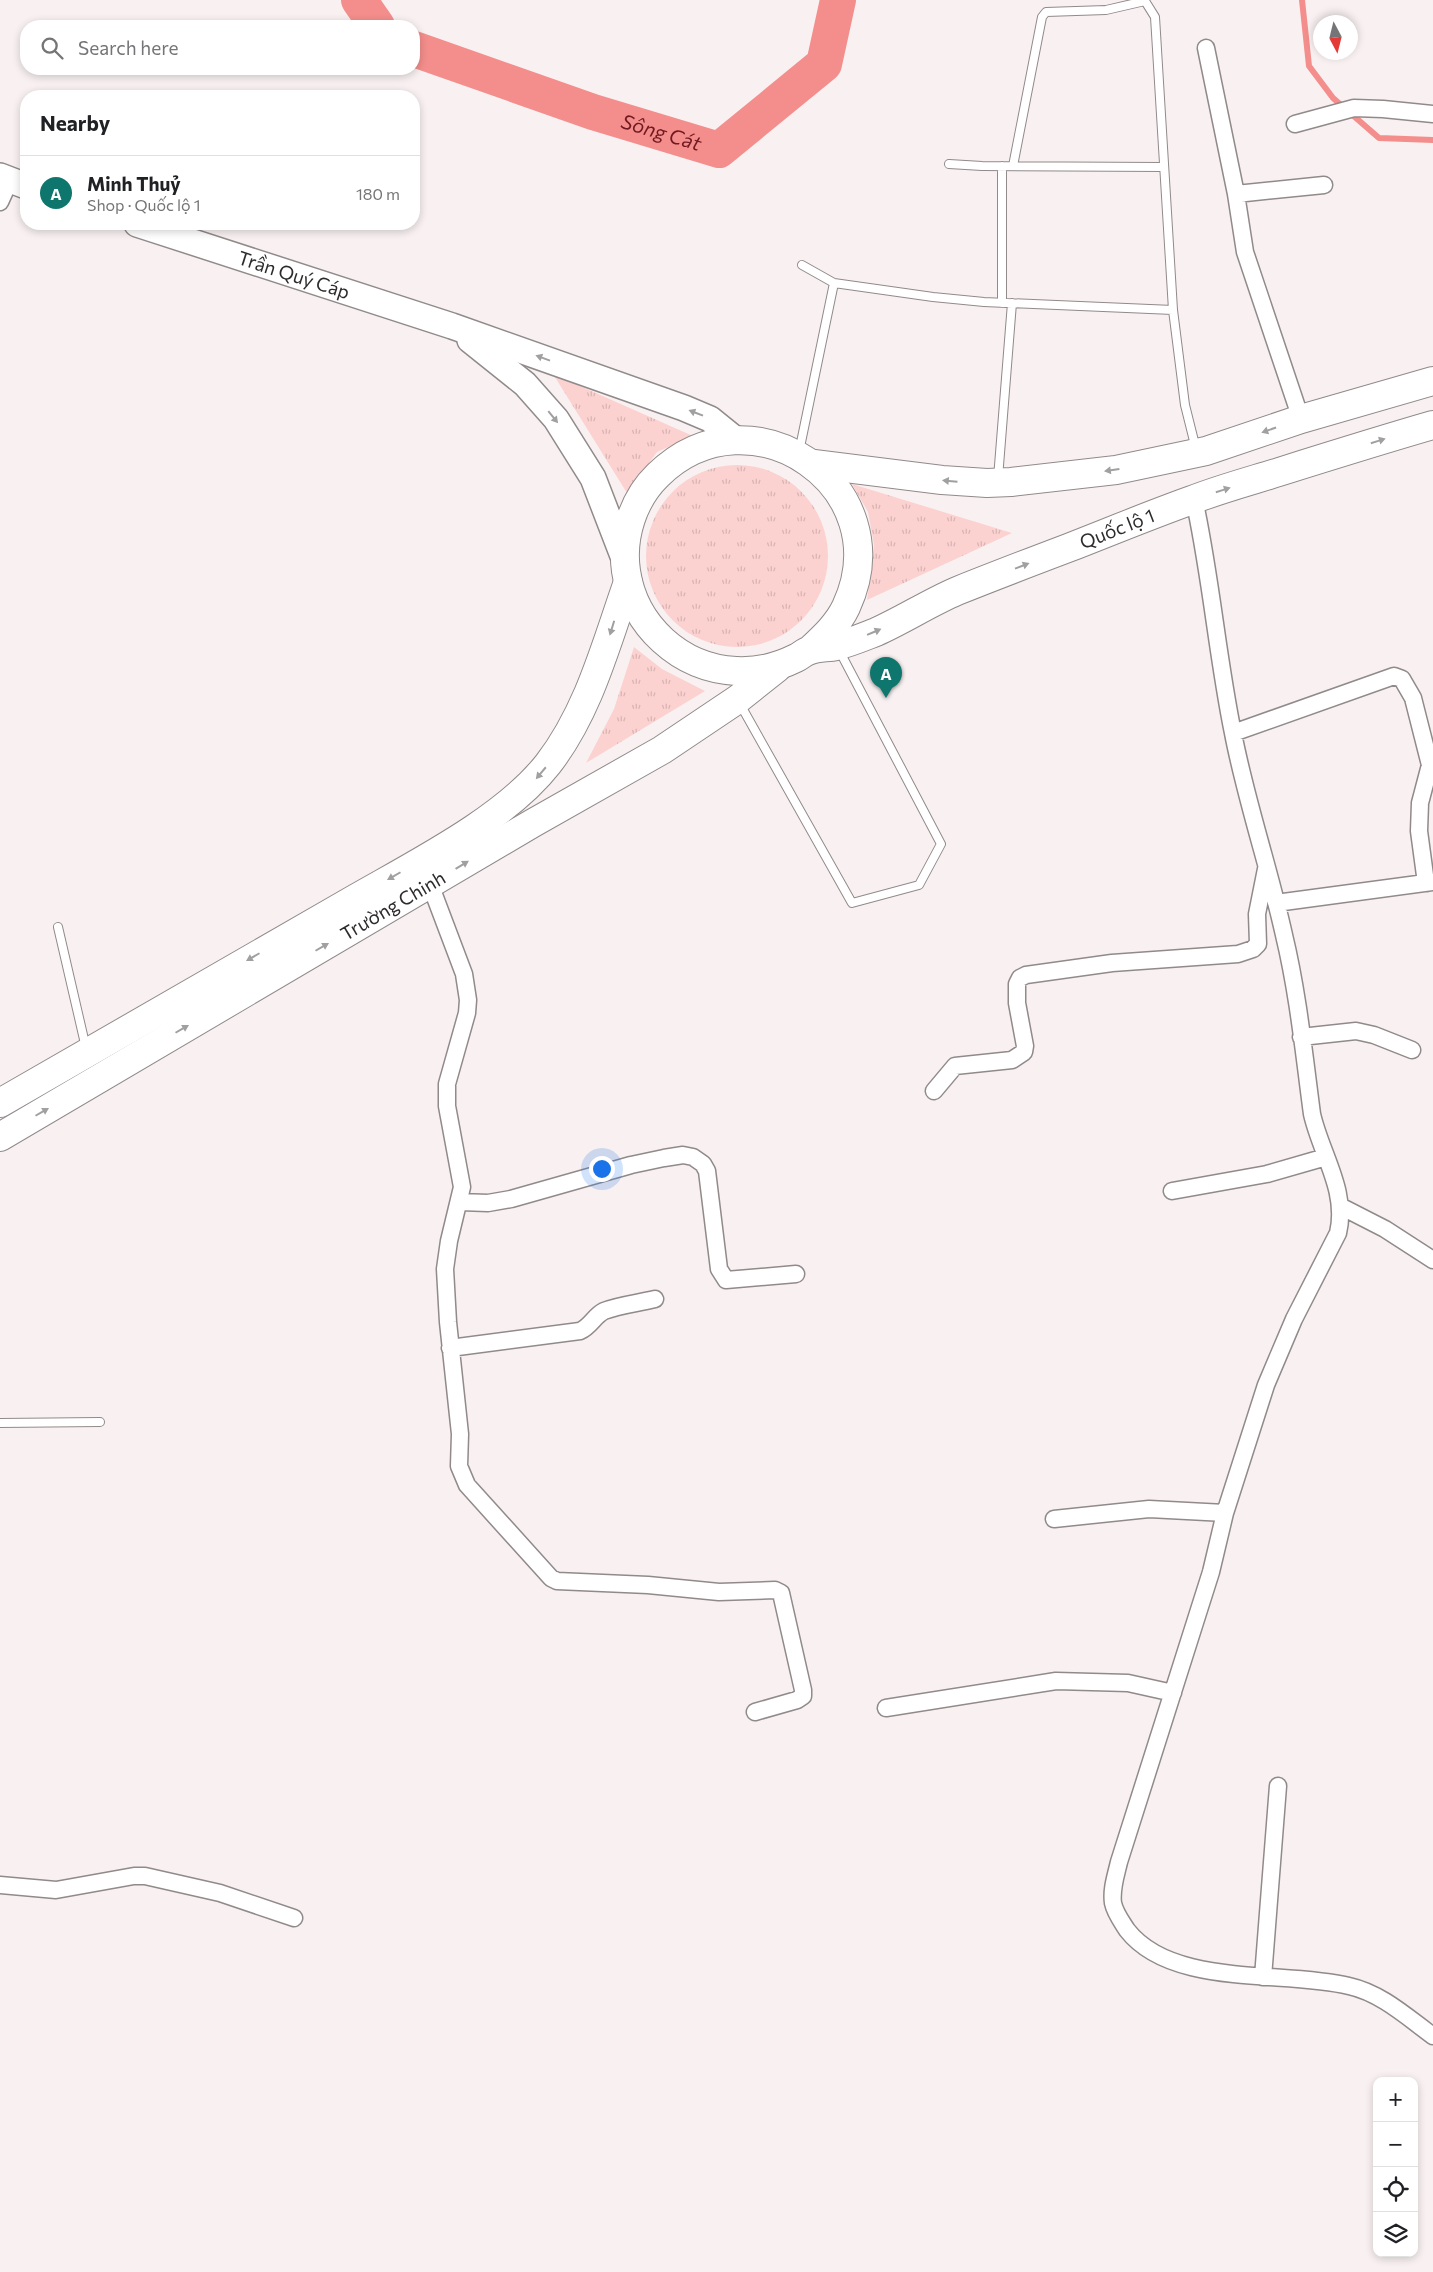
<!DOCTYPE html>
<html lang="en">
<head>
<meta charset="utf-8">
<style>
	:root { --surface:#fff; --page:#f6f6f6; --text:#202124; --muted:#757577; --line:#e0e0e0; --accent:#0f766e }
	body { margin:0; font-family:Commissioner,sans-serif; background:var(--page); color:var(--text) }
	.controls { position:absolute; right:15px; bottom:15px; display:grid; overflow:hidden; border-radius:10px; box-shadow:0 2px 8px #0003 }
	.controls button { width:45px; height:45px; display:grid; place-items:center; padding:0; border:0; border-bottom:1px solid var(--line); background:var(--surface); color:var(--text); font:25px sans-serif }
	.compass { position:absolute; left:1313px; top:15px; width:45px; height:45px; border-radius:50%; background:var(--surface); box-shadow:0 2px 8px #0003; rotate:173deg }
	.you { position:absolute; left:601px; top:1168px; width:18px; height:18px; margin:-12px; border:4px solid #fff; border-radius:50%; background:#1a73e8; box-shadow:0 0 0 8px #1a73e833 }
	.badge { display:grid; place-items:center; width:32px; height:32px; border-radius:50%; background:var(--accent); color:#fff; font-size:16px; font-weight:700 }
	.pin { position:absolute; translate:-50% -41px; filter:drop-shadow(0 1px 2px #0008) }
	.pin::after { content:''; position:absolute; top:26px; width:18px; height:15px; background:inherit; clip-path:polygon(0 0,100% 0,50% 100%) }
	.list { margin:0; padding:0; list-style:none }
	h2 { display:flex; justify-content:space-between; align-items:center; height:65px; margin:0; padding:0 20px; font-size:21px }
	h2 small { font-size:16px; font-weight:400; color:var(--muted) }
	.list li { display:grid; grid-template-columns:32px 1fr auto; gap:15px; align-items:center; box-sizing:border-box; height:75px; padding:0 20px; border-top:1px solid var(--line) }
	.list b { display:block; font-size:19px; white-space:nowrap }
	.list p { margin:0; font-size:16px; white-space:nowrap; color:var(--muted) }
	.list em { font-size:16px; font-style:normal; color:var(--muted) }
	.icon { flex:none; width:28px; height:28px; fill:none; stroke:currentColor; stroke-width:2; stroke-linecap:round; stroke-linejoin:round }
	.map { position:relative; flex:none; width:1433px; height:2272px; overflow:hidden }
	.search { position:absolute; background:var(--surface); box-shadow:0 2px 8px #0003; left:20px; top:20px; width:400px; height:55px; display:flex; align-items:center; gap:12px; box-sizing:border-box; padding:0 18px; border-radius:20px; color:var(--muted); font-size:19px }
	.panel { position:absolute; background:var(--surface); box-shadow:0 2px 8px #0003; left:20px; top:90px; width:400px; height:140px; border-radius:20px }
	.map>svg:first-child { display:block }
	.grass { fill:url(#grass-tufts) }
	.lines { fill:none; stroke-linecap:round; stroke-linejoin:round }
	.stream { stroke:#f38e8c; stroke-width:6 }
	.river { stroke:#f38e8c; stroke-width:36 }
	.lane-casing { stroke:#918a8a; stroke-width:10 }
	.street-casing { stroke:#918a8a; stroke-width:19 }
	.primary-casing { stroke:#918a8a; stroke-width:28 }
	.highway-casing { stroke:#918a8a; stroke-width:30 }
	.lane { stroke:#fff; stroke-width:8 }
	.street { stroke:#fff; stroke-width:16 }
	.primary { stroke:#fff; stroke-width:25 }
	.highway { stroke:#fff; stroke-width:28 }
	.oneway { fill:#a1a0a0 }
	.labels { text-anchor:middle; stroke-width:4.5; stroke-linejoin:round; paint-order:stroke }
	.street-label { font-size:19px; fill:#2e2b2b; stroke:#f9f1f1 }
	.water-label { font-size:20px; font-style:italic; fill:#711820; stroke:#f9f1f1 }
</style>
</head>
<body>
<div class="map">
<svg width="1433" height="2272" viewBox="0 0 1433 2272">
	<defs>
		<pattern id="grass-tufts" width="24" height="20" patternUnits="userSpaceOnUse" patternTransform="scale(1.25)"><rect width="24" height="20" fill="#fcd2d0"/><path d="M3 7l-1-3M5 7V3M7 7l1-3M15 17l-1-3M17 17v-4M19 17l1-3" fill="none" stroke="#d8b4b3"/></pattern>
	</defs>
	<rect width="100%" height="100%" fill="#f9f1f1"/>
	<path class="grass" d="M553,374L693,436L657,452L627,493Z
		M646 556a91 91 0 1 1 182 0a91 91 0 1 1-182 0Z
		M852,484L1012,533L867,600L874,545L868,512Z
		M634,647L662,669L705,691L586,763L614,709Z"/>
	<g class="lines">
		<path class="stream" d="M1302,0L1309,66L1333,98L1379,138L1433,140"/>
		<g class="river">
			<path d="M359,0L377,26"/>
			<path id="s1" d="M414,49L593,112L719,150L824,64L838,0"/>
		</g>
		<g class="lane-casing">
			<path id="lane" d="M949,164L982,166L1163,167
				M1002,166V303
				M1013,166L1042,17L1046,12L1106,10L1145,1L1155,17L1173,310L1185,405L1196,449
				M802,265L834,283L933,297L984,302L1173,310
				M799,452L834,283
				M998,478L1012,303
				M740,704L852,903L919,885L941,844L839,650
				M58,927L86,1048
				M0,1423L100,1422"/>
		</g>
		<g class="street-casing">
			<path id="street" d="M1206,48L1236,194L1245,252L1301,419
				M1295,124L1354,108L1383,109L1433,114
				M1236,194L1324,185
				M0,202L10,180
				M1194,499C1211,576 1217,655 1233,733C1246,801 1269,867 1284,935C1298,993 1304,1054 1312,1114C1321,1154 1348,1191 1338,1233L1294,1319L1266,1385L1225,1513L1211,1572L1119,1862C1116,1875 1111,1889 1113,1903C1115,1913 1122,1922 1127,1930C1172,1988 1284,1970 1349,1986C1381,1993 1407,2017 1433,2036
				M1233,733L1394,676L1402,679L1413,698L1430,765L1420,803L1419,831L1426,883
				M430,884L464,974L468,1000L467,1013L447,1084V1106L462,1187L449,1241L445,1269L448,1322L460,1434L459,1466L467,1485L551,1578L557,1581L648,1585L719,1592L775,1590L781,1593L803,1690V1696L797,1700L755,1712
				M1276,903L1433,882
				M1301,1037L1356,1031L1374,1035L1412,1050
				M934,1091L955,1066L1012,1060L1024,1052L1025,1046L1017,1003V984L1020,978L1026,975L1112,963L1238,954L1253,949L1258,944L1257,914L1266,869
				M1172,1191L1267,1174L1326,1157
				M460,1202L488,1203L511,1199L631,1165L664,1158L683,1155L693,1157L703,1164L707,1171L719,1269L726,1280L796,1274
				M1340,1206L1385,1229L1433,1260
				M450,1348L580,1331C591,1326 594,1316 604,1311C619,1305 639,1303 655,1299
				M1054,1519L1149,1509L1225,1513
				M886,1708L1056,1681L1128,1683L1173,1693
				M0,1885L56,1890L134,1876H145L220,1893L294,1918
				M1263,1977L1278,1786"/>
		</g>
		<g class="primary-casing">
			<g id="primary">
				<path d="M0,176L26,186"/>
				<path id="s2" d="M137,224L452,326L684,408L710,419L736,440"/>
				<path d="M470,340L525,384L556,419L593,478L625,561"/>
			</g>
		</g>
		<g class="highway-casing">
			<g id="highway">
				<path d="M814,464L942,480L987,483L1011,482L1116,470L1206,451L1301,419L1433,381"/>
				<path id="s3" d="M810,650C824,637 838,624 846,607C902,487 751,384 658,475C633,499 621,537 626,571C634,626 680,668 736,671C756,672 778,667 796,658C801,656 804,652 808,651C817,647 827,648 836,646C849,643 863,637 876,632C903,620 929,603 957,591C994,576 1031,562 1068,548C1109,532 1150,515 1192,500C1220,489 1250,481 1279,472C1330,456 1381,440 1433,425"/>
				<path d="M0,1103C113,1038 226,973 339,908C403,870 502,823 548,764C589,711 606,644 628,582"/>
				<path id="s4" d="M0,1137L533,823L662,750L738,699L777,668"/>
			</g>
		</g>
		<use href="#lane" class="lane"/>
		<use href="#street" class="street"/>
		<use href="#primary" class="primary"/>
		<use href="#highway" class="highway"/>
	</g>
	<defs><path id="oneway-solid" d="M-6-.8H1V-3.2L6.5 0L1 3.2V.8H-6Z" transform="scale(1.25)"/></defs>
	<g class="oneway">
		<use href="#oneway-solid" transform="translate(543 358) rotate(-160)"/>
		<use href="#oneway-solid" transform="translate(696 413) rotate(-159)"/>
		<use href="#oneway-solid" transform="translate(553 417) rotate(51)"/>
		<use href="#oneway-solid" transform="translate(1269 430) rotate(161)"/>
		<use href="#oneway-solid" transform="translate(1378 441) rotate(-17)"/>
		<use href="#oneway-solid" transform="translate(1112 470) rotate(172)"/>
		<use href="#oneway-solid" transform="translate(950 481) rotate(-175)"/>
		<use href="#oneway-solid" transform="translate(1223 490) rotate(-17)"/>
		<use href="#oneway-solid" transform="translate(1022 566) rotate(-21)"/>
		<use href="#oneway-solid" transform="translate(612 628) rotate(107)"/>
		<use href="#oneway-solid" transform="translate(874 632) rotate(-23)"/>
		<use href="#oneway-solid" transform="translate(541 773) rotate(130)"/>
		<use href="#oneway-solid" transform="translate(462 865) rotate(-31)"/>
		<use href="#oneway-solid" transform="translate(394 876) rotate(150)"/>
		<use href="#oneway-solid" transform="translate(322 947) rotate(-30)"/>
		<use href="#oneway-solid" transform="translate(253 957) rotate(150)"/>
		<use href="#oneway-solid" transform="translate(182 1029) rotate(-30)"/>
		<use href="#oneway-solid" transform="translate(42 1112) rotate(-30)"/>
	</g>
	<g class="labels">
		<g class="street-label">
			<text dy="7" stroke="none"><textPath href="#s2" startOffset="165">Trần Quý Cáp</textPath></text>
			<text dy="7" stroke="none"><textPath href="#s3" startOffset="1059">Quốc lộ 1</textPath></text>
			<text dy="7" stroke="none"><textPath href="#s4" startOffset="456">Trường Chinh</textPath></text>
		</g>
		<g class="water-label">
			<text dy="7" stroke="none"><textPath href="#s1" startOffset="261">Sông Cát</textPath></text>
		</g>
	</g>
</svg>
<div class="controls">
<button>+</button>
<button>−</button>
<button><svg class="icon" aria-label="locate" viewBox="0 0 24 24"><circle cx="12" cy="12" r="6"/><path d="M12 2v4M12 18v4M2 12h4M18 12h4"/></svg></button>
<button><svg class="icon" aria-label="layers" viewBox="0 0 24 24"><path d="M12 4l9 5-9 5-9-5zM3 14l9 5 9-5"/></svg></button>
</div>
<svg class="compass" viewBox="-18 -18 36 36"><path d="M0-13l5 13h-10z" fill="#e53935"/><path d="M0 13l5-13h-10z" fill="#757577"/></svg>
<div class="you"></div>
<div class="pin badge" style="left:886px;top:698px">A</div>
<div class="search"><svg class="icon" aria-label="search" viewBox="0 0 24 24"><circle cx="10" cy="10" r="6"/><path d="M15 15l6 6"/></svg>Search here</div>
<section class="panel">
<h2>Nearby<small></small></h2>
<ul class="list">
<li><span class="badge">A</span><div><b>Minh Thuỷ</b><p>Shop · Quốc lộ 1</p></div><em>180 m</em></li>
</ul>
</section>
</div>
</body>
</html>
